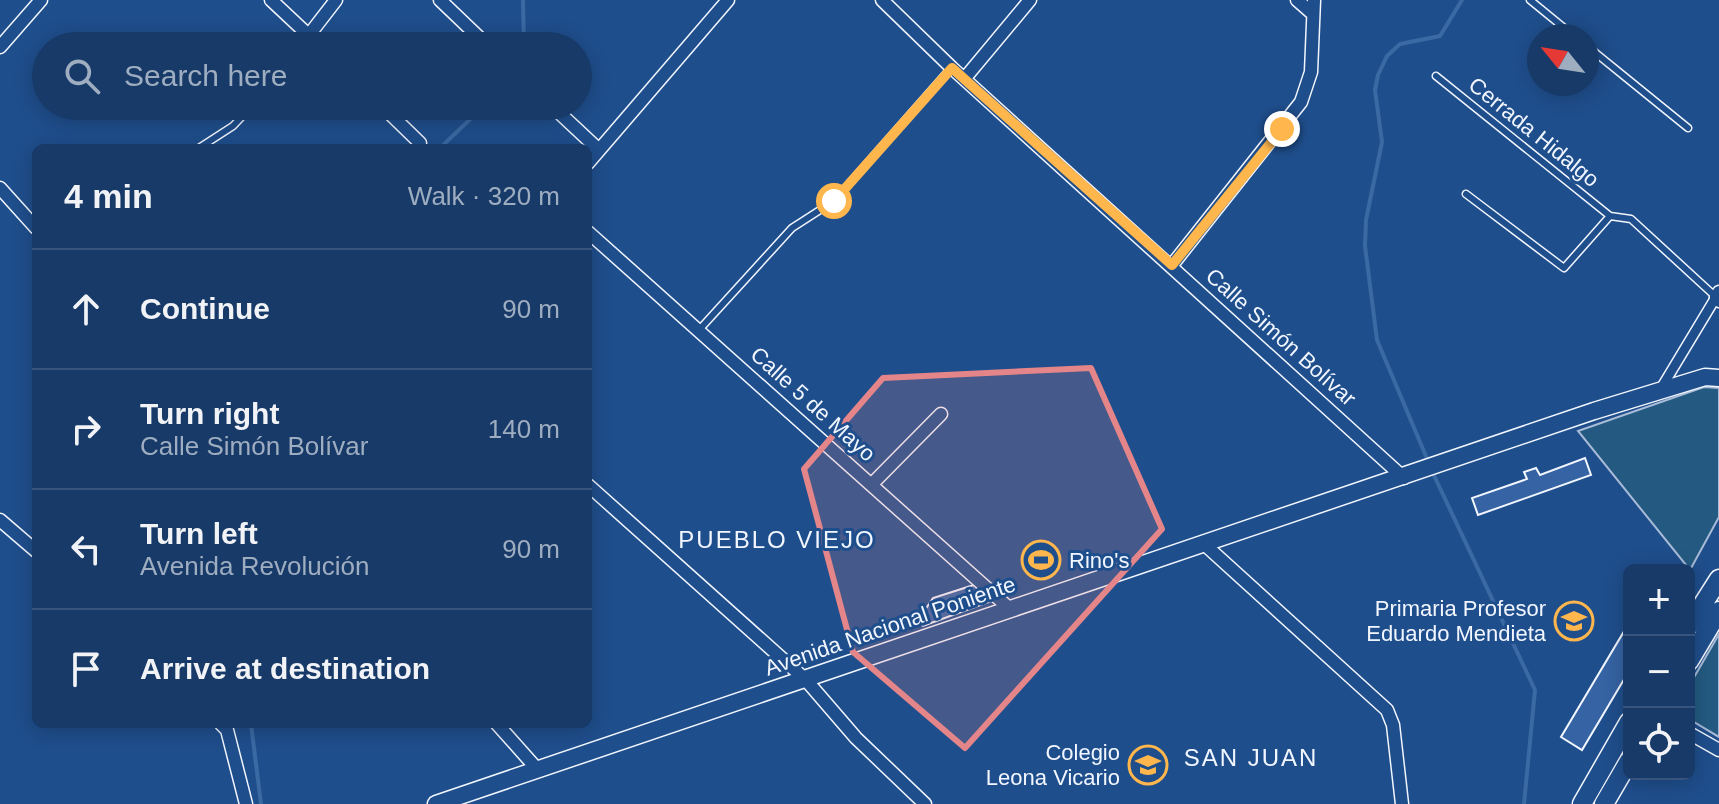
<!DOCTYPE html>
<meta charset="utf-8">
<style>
body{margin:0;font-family:Arial,sans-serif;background:#20416f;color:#f1f3f6}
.controls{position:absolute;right:24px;bottom:24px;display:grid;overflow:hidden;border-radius:12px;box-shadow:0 4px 20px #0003}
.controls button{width:72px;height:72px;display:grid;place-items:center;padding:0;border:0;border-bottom:2px solid #36547d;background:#173a69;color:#f1f3f6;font:40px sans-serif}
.compass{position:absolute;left:1527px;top:24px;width:72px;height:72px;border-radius:50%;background:#173a69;box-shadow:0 4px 20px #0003;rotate:300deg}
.stop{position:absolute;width:24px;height:24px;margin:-18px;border:6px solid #ffb74d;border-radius:50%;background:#fff}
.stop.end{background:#ffb74d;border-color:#fff;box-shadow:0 2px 8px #0008}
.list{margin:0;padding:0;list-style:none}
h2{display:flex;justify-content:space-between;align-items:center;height:104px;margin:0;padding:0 32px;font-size:34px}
h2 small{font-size:26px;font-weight:400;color:#9eadc0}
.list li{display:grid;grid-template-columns:52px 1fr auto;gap:24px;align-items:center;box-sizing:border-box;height:120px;padding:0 32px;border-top:2px solid #36547d}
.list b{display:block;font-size:30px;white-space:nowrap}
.list p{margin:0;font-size:26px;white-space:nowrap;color:#9eadc0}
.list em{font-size:26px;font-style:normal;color:#9eadc0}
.icon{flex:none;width:44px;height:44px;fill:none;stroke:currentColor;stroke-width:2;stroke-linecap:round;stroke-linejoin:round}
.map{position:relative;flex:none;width:1719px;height:804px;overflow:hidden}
.search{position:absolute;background:#173a69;box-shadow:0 4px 20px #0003;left:32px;top:32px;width:560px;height:88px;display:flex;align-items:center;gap:20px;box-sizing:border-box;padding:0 28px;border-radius:44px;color:#9eadc0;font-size:30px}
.panel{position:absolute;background:#173a69;box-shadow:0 4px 20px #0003;left:32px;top:144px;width:560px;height:584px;border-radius:12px}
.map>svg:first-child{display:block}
.green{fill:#245a82;stroke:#a8bbd7;stroke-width:2}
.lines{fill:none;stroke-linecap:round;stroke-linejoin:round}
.stream{stroke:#3b69a3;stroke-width:4}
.building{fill:#3563a3;stroke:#f2f6ff;stroke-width:2}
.service-casing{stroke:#f2f6ff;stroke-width:9}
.pedestrian-casing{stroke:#f2f6ff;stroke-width:12}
.minor-casing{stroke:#f2f6ff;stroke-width:15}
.tertiary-casing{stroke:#f2f6ff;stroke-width:19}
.secondary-casing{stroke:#f2f6ff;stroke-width:21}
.service{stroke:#1f4e8c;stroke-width:6}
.pedestrian{stroke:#1f4e8c;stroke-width:9}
.minor{stroke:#1f4e8c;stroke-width:12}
.tertiary{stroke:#1f4e8c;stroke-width:16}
.secondary{stroke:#1f4e8c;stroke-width:18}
.route{stroke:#ffb74d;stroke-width:10}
.marked{fill:#e38589;fill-opacity:0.2;stroke:#e38589;stroke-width:6;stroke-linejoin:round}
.labels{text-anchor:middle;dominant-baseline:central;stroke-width:6;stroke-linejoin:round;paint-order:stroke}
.street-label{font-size:22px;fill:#f2f6ff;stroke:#1f4e8c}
.poi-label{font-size:22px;fill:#f2f6ff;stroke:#1f4e8c;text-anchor:end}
.neighbourhood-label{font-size:24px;letter-spacing:2px;fill:#f2f6ff;stroke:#1f4e8c}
</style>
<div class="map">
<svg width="1719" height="804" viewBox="0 0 1719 804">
<rect width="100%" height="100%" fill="#1f4e8c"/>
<path class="green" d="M1704,387l15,1v129l-29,53 -112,-139z
M1719,634v103l-30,-18v-33z"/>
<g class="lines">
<path class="stream" d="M523,0l1,46
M440,148l44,-42
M1428,461l-51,-121 -12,-94 1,-26 16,-78 -7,-52 3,-15 9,-19 13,-12 40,-8 22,-36
M1431,469l104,221 -11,114
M251,724l10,80"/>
</g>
<path class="building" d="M1585,458l6,17 -113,40 -6,-17 55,-19 -3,-7 12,-4 4,7z
M1052,550l4,12 -27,9 -4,-12z
M977,584l17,16 -71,26 -6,-4 16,-24z
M1629,623v48l-47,79 -21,-13z"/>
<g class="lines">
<defs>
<path id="service" d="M1530,0l44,36
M1587,46l101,82
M1436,76l174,140 21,3 85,78
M199,148l34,-22 19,-20
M1466,194l98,74 46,-52
M699,330l93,-102 42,-27 117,-133"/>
<path id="pedestrian" d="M1660,390l56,-93"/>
<path id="minor" d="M271,0l49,46
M440,0l48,46
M882,0l70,68 452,410
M1297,0l16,14
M309,35l27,-35
M0,47l41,-47
M965,78l65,-78
M382,106l38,37
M552,106l47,44
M588,163l140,-163
M0,188l36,40
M588,232l421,376
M1172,265l129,-163 10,-30 3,-72
M1719,292l-3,5 3,4
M872,484l69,-70
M588,485l218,195 50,58 69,66
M0,520l36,31
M1203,543l184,167 6,15 9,79
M221,724l6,6 19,74
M497,724l41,46
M1689,733l30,17"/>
<path id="tertiary" d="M436,804l1158,-393 111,-34 14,1"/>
<path id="secondary" d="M1689,626l30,-47
M1689,661l30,-50
M1582,804l47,-82
M1604,804l25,-43"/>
</defs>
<use href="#service" class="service-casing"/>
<use href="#pedestrian" class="pedestrian-casing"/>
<use href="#minor" class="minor-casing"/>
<use href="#tertiary" class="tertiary-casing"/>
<use href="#secondary" class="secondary-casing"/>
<use href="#service" class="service"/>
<use href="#pedestrian" class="pedestrian"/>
<use href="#minor" class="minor"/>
<use href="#tertiary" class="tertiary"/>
<use href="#secondary" class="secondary"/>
</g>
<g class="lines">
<path class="route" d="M834,201l118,-133 220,197 110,-136"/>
</g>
<path class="marked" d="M1091,368l71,161 -197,219 -112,-96 -49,-183 79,-91z"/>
<defs>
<symbol id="stadium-ring" viewBox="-11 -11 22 22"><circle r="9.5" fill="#1f4e8c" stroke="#ffb74d" stroke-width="1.5"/><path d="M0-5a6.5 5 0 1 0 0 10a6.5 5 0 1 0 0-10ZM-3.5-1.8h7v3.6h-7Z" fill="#ffb74d"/></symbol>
<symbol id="school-ring" viewBox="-11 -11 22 22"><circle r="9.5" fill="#1f4e8c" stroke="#ffb74d" stroke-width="1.5"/><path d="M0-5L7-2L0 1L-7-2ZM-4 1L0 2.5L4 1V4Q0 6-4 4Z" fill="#ffb74d"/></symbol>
</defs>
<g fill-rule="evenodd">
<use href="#stadium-ring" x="1019" y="538" width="44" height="44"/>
<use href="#school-ring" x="1552" y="599" width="44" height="44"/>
<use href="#school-ring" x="1126" y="743" width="44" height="44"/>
</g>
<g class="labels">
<g class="street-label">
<text transform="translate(1534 132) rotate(39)">Cerrada Hidalgo</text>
<text transform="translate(1281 337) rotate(42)">Calle Simón Bolívar</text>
<text transform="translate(813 404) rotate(42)">Calle 5 de Mayo</text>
<text transform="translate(890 626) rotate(-19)">Avenida Nacional Poniente</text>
</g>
<g class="poi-label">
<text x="1069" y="560" text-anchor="start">Rino's</text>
<text x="1546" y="608">Primaria Profesor<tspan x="1546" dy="25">Eduardo Mendieta</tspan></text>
<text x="1120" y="752">Colegio<tspan x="1120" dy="25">Leona Vicario</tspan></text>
</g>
<g class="neighbourhood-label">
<text x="777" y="539">PUEBLO VIEJO</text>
<text x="1251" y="757">SAN JUAN</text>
</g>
</g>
</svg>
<div class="controls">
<button>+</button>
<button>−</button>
<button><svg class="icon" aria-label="locate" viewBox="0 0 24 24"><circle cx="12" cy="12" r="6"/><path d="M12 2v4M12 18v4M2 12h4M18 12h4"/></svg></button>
</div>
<svg class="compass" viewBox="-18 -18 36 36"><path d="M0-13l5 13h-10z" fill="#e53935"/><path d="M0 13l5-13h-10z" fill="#9eadc0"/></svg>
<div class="stop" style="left:834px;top:201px"></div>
<div class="stop end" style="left:1282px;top:129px"></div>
<div class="search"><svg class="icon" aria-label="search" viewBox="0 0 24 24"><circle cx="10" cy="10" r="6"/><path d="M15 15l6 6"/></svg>Search here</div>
<section class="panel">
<h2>4 min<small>Walk · 320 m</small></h2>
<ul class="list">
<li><svg class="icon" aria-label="ahead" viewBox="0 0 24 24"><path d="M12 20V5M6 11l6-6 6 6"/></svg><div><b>Continue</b></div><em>90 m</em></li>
<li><svg class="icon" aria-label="right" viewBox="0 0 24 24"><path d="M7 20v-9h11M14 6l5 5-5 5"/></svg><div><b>Turn right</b><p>Calle Simón Bolívar</p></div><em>140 m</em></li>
<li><svg class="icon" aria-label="left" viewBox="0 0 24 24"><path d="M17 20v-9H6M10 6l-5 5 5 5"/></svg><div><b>Turn left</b><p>Avenida Revolución</p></div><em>90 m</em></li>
<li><svg class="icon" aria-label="arrive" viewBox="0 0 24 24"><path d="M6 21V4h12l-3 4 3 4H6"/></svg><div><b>Arrive at destination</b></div></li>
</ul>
</section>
</div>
